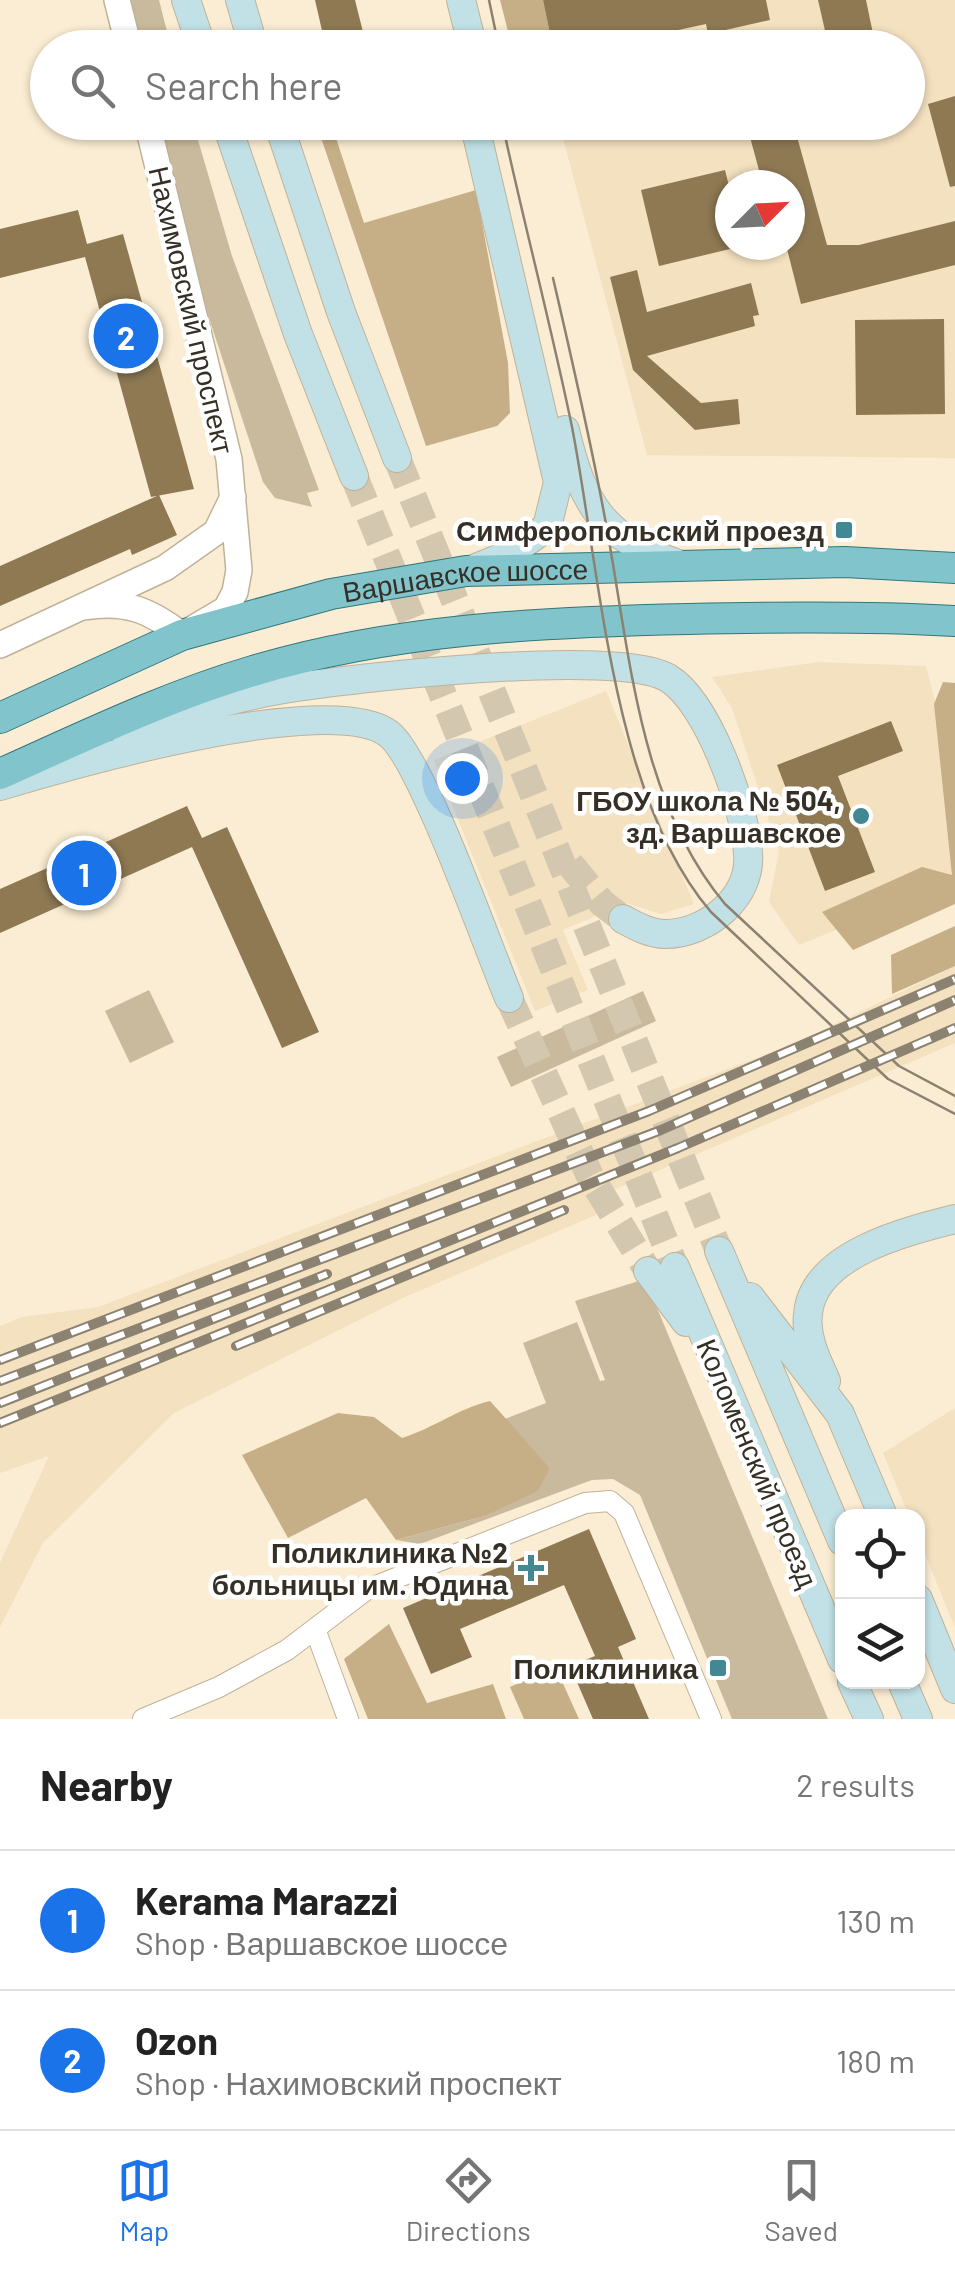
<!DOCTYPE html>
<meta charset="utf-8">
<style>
body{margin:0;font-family:Barlow,sans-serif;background:#f6f6f6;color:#222}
.controls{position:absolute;right:30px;bottom:30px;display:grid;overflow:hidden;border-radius:20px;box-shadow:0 2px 8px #0004}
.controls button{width:90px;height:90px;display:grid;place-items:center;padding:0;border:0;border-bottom:2px solid #e0e0e0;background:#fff;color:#222;font:50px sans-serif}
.compass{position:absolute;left:715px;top:170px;width:90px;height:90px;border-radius:50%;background:#fff;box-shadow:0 2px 8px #0004;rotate:66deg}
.you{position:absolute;left:462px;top:778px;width:35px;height:35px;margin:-25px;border:8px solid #fff;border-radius:50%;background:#1a73e8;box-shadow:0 0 0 15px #1a73e833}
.badge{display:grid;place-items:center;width:65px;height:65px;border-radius:50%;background:#1a73e8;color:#fff;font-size:32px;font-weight:700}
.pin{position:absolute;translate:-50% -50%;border:5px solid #fff;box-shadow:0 2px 10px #0006}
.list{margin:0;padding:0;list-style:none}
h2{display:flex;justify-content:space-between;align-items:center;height:130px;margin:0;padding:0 40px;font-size:42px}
h2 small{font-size:32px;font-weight:400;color:#767676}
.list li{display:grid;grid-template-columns:65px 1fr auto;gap:30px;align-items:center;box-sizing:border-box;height:140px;padding:0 40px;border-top:2px solid #e0e0e0}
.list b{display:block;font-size:38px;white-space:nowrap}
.list p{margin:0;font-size:32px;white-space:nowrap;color:#767676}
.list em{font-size:32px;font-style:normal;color:#767676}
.icon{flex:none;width:55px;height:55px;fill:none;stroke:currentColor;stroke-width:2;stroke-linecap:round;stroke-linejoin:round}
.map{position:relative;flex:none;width:955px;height:1719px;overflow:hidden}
.search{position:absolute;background:#fff;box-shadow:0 2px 8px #0004;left:30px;right:30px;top:30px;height:110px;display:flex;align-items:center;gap:25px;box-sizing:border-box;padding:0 35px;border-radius:55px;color:#767676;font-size:38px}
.sheet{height:410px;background:#fff}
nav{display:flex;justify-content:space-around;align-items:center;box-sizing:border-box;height:140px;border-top:2px solid #e0e0e0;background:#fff;font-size:28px;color:#767676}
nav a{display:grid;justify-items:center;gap:5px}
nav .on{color:#1a73e8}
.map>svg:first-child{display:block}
.built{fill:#f3e1c0;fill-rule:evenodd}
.green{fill:#caba9d}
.forest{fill:#c6af87}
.building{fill:#8e7953}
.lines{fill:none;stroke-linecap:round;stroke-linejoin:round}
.secondary-tunnel{stroke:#d3c7b0;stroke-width:28;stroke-dasharray:28 14;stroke-linecap:butt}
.minor-casing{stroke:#c0b299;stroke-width:22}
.tertiary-casing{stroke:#c0b299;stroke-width:28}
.secondary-casing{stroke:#c0b299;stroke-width:30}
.primary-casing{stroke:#31767b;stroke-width:32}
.minor{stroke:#fff;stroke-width:20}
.tertiary{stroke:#fff;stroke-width:25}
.secondary{stroke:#c1e1e6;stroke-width:28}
.primary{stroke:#82c4cc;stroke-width:30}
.tram{stroke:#8c8271;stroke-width:2.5}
.rail-casing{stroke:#8c8271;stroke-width:10}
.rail{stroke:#fff;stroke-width:6;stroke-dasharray:19;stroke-linecap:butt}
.poi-dot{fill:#418892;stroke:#fff;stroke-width:4}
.labels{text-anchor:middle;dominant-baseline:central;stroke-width:9;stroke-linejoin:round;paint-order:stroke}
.street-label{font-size:28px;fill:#352f25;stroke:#fff}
.poi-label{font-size:28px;font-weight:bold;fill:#352f25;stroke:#fff;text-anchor:end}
</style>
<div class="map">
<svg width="955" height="1719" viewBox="0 0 955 1719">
<rect width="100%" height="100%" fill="#fbedd3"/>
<path class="built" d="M526,0h429v458l-308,-3 -88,-332 349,-1v-74l-369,-1zM730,185h60v60h-60z
M819,662l107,4 29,115v100l-156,64 -30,-43 10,-50 -47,-144 -20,-31z
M606,691l88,213 -33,10 -35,-11 -63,27 25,60 -53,21 -101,-251z
M955,966v77l-358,154 8,14 -200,86 -231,116 -131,130 -43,84v-64l49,-107 -49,17v-147l22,-9 76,-10 693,-262z
M955,1408v220l-37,-91v-21h-9l-26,-63z"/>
<path class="green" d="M129,0h30l12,47h-31z
M159,123h34l39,133 87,234 -12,3 5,14 -37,-9 -12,-16 -59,-179z
M149,990l25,52 -44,21 -25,-52z
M643,991l13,30 -145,66 -14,-30z
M645,1279l183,440h-96l-92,-224 -27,-16 -21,1 -172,64 -24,-4 89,-24 65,-48 -45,-49 41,-16 -23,-60 54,-21 23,59 5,-1 -30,-79z"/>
<path class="forest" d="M500,0h43l10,47h-41z
M316,123h15l33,100 112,-33 32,173 2,50 -13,13 -71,20z
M943,682l12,1v221l-102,46 -31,-38 100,-45 30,8 -18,-171z
M955,926v40l-63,28 -1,-39z
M490,1401l60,67 -12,23 -53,25 -89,24 -30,-42 -78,40 -46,-83 96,-42 36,4 28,21c32,-10 55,-29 88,-37z
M389,1624l38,79 66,-19 13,35h-138l-24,-60z
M555,1666l24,53h-55l-14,-32z"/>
<path class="building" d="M315,0h40l12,48h-41z
M543,0h223l4,20 -62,14 -2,-10 -111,24h-42z
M818,0h48l10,48h-47z
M955,96v90l-5,1 -22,-83z
M760,122h33l34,123h32l96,-24v44l-154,39 -15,-59h4v-60h-27l-16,-59z
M725,170l5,20v59l-71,17 -18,-76z
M78,210l9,34 36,-10 71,255 -43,8 -66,-240 -85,21v-49z
M637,270l10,42 104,-29 8,32 -6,1 2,10 -108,30 54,47 37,-4 2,25 -45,6 -62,-60 -23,-93z
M944,319l1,95 -89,1 -1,-95z
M159,495l18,40 -45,20 -2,-6 -130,57v-40z
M891,721l12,30 -65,25 37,96 -50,19 -48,-126z
M187,806l15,32 25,-11 92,205 -37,16 -90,-201 -192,86v-44z
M589,1529l47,110 -18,8 31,72h-56l-23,-53 25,-10 -31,-71 -104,44 12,28 -41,17 -28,-66z"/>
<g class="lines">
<path class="secondary-tunnel" d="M397,458l322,793
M354,476l321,791
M570,864l32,39 21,16
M509,998l81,178 58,95"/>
<defs>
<path id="minor" d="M315,1629l33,90
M143,1719l76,-32 68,-37 79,-60 219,-87 25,-2 14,12 87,206"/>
<path id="tertiary" d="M117,0l12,48
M84,607c42,-7 65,3 98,28l44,-26 9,-17 4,-22 -10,-111 -82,-337
M0,645l165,-77 51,-36 17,-35"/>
<path id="secondary" d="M186,0l16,48
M240,0l14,48
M461,0l12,48
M226,122l72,212 56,142
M278,122l63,190 56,146
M474,122l84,360 -11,45 -39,28 -32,13
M565,430c18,76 38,107 113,134
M123,730c53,-14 107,-32 161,-41 68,-11 333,-41 384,-11 40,24 77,129 80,175 4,44 -41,81 -83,81 -15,0 -29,-8 -42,-15
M0,786c70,-21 332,-97 389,-52 33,26 99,214 120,264
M719,1251l123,290
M675,1267l167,392
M648,1271l38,51
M750,1297l90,117 43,102
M826,1381c-9,-21 -21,-43 -18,-67 5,-60 99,-83 147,-95
M918,1599l37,90
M852,1682l17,37
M902,1682l16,37"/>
<g id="primary">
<path id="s1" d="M0,718l182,-83 149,-41 135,-23 379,-9 110,6"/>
<path d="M0,774c83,-37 165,-77 253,-103 140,-42 291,-49 436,-52 89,-2 177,-3 266,2"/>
</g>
</defs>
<use href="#minor" class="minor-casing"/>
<use href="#tertiary" class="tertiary-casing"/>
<use href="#secondary" class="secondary-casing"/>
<use href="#primary" class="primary-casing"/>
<use href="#minor" class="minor"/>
<use href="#tertiary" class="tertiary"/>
<use href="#secondary" class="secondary"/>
<use href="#primary" class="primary"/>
<path class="tram" d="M489,0l10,48
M502,122c22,102 49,203 70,305 29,149 40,370 139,485l177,167 67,35
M553,278c19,82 38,163 53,246 24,128 32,276 119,380l174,162 56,30"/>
<defs>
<path id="rail" d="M236,1346l328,-136
M0,1360l649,-249 306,-132
M0,1381l661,-251 294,-130
M0,1403l327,-129
M0,1423l678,-275 277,-120"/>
</defs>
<use href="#rail" class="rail-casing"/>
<use href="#rail" class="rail"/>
</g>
<g class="poi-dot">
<rect x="834" y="520" width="20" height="20" rx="5"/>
<circle cx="861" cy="816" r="10"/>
<path d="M526 1553h10v10h10v10h-10v10h-10v-10h-10v-10h10z"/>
<rect x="708" y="1658" width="20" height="20" rx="5"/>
</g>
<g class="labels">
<g class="street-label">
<text transform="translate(192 310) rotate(77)">Нахимовский проспект</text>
<text stroke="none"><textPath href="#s1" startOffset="490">Варшавское шоссе</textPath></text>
<text transform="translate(758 1463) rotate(67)">Коломенский проезд</text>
</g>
<g class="poi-label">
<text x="824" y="530">Симферопольский проезд</text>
<text x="841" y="800">ГБОУ школа № 504,<tspan x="841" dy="32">зд. Варшавское</tspan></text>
<text x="508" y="1552">Поликлиника №2<tspan x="508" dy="32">больницы им. Юдина</tspan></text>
<text x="698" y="1668">Поликлиника</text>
</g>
</g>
</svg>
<div class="controls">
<button><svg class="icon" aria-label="locate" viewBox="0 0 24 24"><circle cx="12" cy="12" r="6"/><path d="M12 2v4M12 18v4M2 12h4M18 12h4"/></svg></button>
<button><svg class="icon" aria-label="layers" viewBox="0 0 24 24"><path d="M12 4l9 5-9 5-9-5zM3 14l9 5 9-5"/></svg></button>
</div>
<svg class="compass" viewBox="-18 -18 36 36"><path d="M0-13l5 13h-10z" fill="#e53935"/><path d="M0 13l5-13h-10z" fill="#767676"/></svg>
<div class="you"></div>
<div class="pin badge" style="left:84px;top:873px">1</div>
<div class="pin badge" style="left:126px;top:336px">2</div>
<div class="search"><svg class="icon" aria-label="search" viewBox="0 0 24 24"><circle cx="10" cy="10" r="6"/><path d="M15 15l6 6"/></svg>Search here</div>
</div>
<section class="sheet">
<h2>Nearby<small>2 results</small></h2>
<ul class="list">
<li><span class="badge">1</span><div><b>Kerama Marazzi</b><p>Shop · Варшавское шоссе</p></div><em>130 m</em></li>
<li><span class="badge">2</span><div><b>Ozon</b><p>Shop · Нахимовский проспект</p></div><em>180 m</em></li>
</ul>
</section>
<nav>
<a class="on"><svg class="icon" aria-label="map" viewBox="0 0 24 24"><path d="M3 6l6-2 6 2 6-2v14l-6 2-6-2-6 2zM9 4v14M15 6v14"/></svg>Map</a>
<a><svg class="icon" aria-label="directions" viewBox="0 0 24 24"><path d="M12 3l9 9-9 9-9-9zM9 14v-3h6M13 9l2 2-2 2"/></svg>Directions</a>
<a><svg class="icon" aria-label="saved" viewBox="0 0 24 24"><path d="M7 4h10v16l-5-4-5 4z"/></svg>Saved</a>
</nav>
